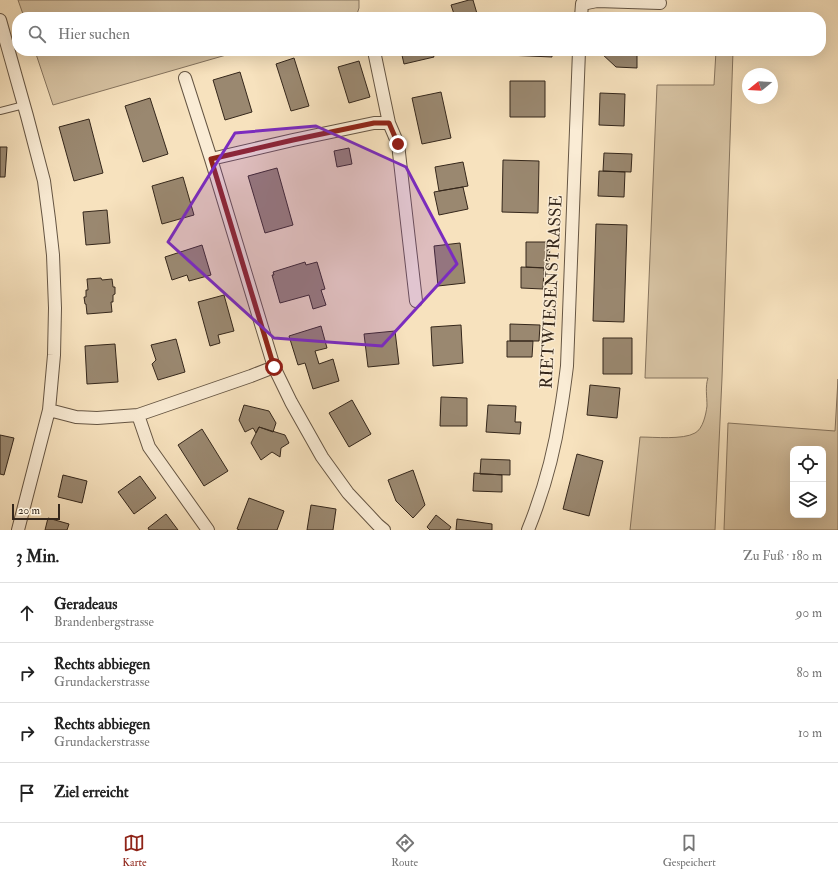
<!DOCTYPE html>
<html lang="de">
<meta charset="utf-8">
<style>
body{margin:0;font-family:"IM FELL Double Pica",serif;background:#f2f2f2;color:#222}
.controls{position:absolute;right:12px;bottom:12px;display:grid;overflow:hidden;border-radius:8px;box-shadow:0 4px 16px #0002}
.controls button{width:36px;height:36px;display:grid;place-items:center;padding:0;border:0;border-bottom:1px solid #e0e0e0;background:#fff;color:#222;font:20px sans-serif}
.compass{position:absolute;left:742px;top:68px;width:36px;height:36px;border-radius:50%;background:#fff;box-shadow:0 4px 16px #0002;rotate:252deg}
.scale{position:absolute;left:12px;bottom:10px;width:48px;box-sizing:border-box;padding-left:4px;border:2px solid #35271b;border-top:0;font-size:11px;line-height:14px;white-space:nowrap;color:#35271b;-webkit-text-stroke:3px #faecd5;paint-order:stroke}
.stop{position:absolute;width:12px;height:12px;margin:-9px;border:3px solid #8f2418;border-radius:50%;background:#fff}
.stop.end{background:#8f2418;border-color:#fff;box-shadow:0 1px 4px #0008}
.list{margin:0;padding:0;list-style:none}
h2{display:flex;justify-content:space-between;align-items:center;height:52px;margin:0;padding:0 16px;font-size:17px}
h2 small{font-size:13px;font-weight:400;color:#767676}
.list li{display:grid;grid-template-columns:26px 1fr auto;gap:12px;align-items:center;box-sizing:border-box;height:60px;padding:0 16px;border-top:1px solid #e0e0e0}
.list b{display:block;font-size:15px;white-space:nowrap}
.list p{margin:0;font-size:13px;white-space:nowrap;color:#767676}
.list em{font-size:13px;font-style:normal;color:#767676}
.icon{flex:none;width:22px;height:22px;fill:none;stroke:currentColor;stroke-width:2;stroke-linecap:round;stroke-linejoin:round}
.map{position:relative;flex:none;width:838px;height:530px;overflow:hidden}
.search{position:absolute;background:#fff;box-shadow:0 4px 16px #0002;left:12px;right:12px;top:12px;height:44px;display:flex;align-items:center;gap:10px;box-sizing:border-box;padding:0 14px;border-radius:16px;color:#767676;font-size:15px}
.sheet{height:292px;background:#fff}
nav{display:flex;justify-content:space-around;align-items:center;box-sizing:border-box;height:56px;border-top:1px solid #e0e0e0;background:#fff;font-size:11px;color:#767676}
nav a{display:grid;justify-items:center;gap:2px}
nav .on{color:#8f2418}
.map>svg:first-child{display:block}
.green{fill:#d6c2a2;stroke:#86745e;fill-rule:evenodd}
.building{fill:#9a8870;stroke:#35271b}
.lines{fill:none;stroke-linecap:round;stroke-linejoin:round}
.service-casing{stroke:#665644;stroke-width:8}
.minor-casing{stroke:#665644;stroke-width:14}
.service{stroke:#faecd5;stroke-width:6}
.minor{stroke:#faecd5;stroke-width:12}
.route{stroke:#8f2418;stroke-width:5}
.marked{fill:#7b2cbf;fill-opacity:0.2;stroke:#7b2cbf;stroke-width:3;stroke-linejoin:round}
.labels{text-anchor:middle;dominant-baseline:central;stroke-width:3;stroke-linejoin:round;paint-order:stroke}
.street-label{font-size:17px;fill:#35271b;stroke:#faecd5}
</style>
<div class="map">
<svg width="838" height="530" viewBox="0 0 838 530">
<rect width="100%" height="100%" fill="#f7e2be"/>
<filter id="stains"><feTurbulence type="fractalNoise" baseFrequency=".005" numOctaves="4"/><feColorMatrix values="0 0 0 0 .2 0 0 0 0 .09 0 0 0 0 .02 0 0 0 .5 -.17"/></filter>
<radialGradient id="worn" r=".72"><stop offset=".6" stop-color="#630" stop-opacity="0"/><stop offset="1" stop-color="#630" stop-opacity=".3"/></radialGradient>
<path class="green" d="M18,0h341v8l-3,9h-332z
M35,51h205l-187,54z
M716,51h17l-11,327 -7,152h-85l10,-93c14,0 43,3 55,-4 8,-4 11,-19 12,-27 0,-10 -2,-19 1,-28h-63l12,-293h57z
M838,379v151h-114l4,-107 107,8zM793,449h30v66h-30z"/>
<path class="building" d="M469,0h4l5,17h-23l-4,-12z
M401,51h31l2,6 -30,7z
M507,51h45v6l-45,-2z
M602,51h35v17l-21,-1 -15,-14z
M294,58l15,48 -18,5 -15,-47z
M359,61l11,36 -21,6 -11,-36z
M240,72l12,40 -27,8 -12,-40z
M510,81h35v36h-35z
M441,92l10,46 -29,6 -10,-46z
M600,93l25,1 -1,32 -25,-1z
M150,98l18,56 -25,8 -18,-56z
M89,119l14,54 -29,8 -15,-54z
M0,147h7l-2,30h-5z
M349,148l3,16 -15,3 -3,-16z
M604,153l28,1 -1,18 -28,-1z
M503,160l36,1 -1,52 -36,-1z
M463,162l5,24 -29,5 -4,-24z
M277,168l16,57 -28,8 -17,-57z
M599,171l26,1 -1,25 -26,-1z
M183,177l11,38 -32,9 -10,-38z
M463,187l5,22 -29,6 -5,-23z
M107,210l3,33 -24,2 -3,-33z
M596,224l31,1 -3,97 -31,-1z
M526,242h24l-1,26 -23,-1z
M460,243l5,40 -27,3 -4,-40z
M202,245l9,30 -22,6 -2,-6 -15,5 -7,-23z
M305,262l1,3 11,-3 8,27 -4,1 5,15 -13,4 -4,-14 -29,8 -8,-28h2l-1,-3z
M521,267l23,1 -1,21 -22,-1z
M101,278l1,2 10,-1 1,8h2v7l-2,1v7h-2l1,10 -25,2 -1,-10h-1l-1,-7h2v-7h2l-1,-11z
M224,295l10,36 -16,4 2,8 -10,3 -12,-44z
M510,324l30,1 -1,16h-29z
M461,325l2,38 -30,3 -2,-39z
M321,326l6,22 -12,3 4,13 14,-5 6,22 -26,8 -8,-26 -7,2 -9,-29z
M395,331l4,33 -31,3 -4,-33z
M603,338h29v36h-29z
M176,339l9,33 -27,8 -6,-16 4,-4 -5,-15z
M507,341h26l-1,16h-25z
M115,344l3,38 -31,2 -2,-38z
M590,385l30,3 -3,30 -30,-3z
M441,397l26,1v28h-27z
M352,400l19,34 -22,13 -20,-34z
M244,405l25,6 7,12 -3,9 -14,-5 -3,6 -3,-5 -8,4 -6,-12z
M488,405l28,1 -1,16h6l-1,12 -34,-2z
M259,427l26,8 4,8 -8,5 -1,9 -8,-5 -11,8 -10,-17z
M202,429l26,42 -24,15 -26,-41z
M0,435l14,3 -10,37 -4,-1z
M577,454l26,7 -14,55 -26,-7z
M481,459l29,1v15l-30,-1z
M413,470l12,35 -12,13 -17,-17 -8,-21z
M474,473l28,2v17l-29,-1z
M63,475l24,6 -5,22 -24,-6z
M140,476l16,22 -22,16 -16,-22z
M249,498l35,13 -7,19h-37l-3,-1z
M311,505l25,4 -3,21h-26z
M166,514l12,16h-29l-1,-2z
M436,515l15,12 -2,3h-19l-3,-3z
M48,518l21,6 -2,6h-22z
M457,519l35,5v6h-36z"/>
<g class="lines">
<defs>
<path id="service" d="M0,111l24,-6"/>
<path id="minor" d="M581,17l1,-13 15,-3 63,2
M0,20l27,96 17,65 5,38 4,36 2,53 -1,47 -5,55 -31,120
M374,51l15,72
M185,78l26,81 63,208 17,35 31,55 26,36 30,32 6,5
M211,159l82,-19 81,-17h15l9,21 18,157
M49,410l27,7 21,1 41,-3 113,-39 23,-9
M138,415l11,32 59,83
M528,530c15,-37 26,-76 32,-116 3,-16 5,-32 7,-48l12,-315"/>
</defs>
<use href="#service" class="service-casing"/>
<use href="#minor" class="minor-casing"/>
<use href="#service" class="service"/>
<use href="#minor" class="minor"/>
</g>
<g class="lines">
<path class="route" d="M274,367l-63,-208 82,-19 81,-17h15l9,21"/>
</g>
<path class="marked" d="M316,126l90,41 51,97 -75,82 -108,-8 -106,-96 67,-109z"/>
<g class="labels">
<g class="street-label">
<text transform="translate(551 292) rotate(-87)">RIETWIESENSTRASSE</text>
</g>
</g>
<rect width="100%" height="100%" filter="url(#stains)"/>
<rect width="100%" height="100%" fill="url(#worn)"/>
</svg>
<div class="controls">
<button><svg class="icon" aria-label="locate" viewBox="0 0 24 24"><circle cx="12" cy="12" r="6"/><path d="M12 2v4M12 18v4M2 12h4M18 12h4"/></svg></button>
<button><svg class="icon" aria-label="layers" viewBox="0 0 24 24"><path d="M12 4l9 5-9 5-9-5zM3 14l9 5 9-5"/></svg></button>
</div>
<svg class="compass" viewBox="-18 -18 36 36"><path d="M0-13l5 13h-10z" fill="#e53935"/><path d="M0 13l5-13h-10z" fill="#767676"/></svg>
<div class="scale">20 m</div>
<div class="stop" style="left:274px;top:367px"></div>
<div class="stop end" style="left:398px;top:144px"></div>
<div class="search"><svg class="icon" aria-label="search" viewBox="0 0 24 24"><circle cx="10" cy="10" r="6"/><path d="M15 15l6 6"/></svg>Hier suchen</div>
</div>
<section class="sheet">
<h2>3 Min.<small>Zu Fuß · 180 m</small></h2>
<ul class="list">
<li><svg class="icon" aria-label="ahead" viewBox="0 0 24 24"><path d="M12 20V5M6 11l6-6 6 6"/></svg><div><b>Geradeaus</b><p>Brandenbergstrasse</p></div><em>90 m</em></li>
<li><svg class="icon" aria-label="right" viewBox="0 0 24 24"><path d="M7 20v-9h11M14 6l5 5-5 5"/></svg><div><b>Rechts abbiegen</b><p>Grundackerstrasse</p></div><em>80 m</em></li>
<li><svg class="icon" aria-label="right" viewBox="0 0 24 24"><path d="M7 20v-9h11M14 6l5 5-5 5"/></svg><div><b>Rechts abbiegen</b><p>Grundackerstrasse</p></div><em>10 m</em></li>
<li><svg class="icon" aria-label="arrive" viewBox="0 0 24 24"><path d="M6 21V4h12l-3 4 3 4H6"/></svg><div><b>Ziel erreicht</b></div></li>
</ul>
</section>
<nav>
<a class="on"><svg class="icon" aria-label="map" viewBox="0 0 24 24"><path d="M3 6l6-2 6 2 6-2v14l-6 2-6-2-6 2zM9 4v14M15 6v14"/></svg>Karte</a>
<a><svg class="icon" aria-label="directions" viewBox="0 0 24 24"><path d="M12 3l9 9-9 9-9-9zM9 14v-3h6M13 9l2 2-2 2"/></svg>Route</a>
<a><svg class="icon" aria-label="saved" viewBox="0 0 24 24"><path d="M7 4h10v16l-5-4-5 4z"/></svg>Gespeichert</a>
</nav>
